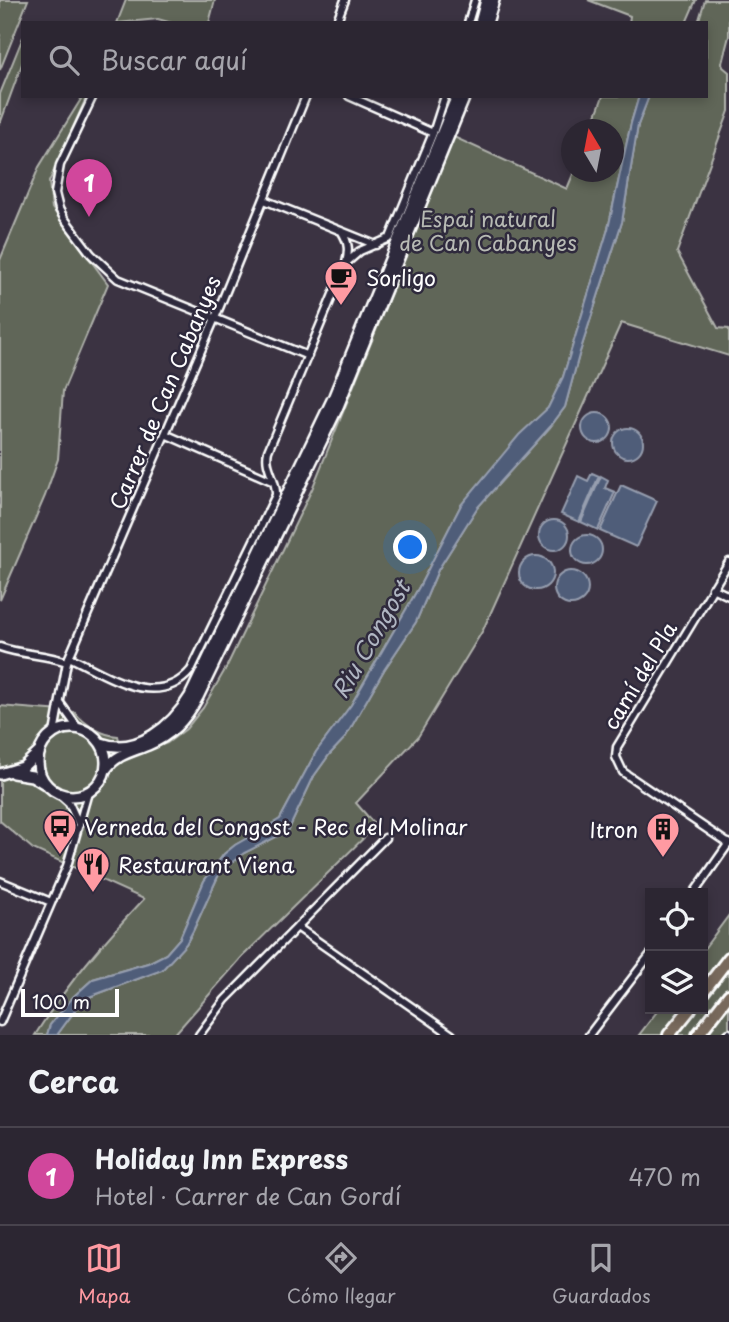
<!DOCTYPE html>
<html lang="es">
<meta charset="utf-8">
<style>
body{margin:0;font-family:"Playpen Sans",sans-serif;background:#38323e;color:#f1f3f6}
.controls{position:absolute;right:21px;bottom:21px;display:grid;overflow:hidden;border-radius:0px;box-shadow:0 4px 10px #0003}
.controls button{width:63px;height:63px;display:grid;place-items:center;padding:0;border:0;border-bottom:2px solid #48434d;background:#2c2632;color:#f1f3f6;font:35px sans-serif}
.compass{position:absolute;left:561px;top:119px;width:63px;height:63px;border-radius:50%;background:#2c2632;box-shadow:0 4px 10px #0003;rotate:350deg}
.scale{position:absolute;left:21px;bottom:18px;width:98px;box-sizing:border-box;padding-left:7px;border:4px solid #fff;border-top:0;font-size:19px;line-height:24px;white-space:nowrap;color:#fff;-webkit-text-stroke:5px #2f2a3d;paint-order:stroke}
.you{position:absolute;left:411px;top:548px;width:24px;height:24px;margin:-18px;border:5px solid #fff;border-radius:50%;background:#1a73e8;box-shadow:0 0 0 10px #1a73e833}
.badge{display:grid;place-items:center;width:46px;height:46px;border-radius:50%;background:#ff9aa2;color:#fff;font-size:23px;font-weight:700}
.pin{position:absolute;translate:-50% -58px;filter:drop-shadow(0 2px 4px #0008)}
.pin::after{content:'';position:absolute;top:37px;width:24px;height:21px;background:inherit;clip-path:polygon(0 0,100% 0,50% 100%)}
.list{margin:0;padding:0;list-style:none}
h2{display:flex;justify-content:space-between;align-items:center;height:91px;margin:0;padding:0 28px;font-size:30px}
h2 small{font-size:23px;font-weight:400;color:#a6a5ac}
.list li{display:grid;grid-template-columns:46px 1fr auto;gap:21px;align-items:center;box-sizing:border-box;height:98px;padding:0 28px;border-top:2px solid #48434d}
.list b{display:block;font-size:26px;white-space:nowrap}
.list p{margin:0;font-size:23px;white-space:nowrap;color:#a6a5ac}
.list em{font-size:23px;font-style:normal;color:#a6a5ac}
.icon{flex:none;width:38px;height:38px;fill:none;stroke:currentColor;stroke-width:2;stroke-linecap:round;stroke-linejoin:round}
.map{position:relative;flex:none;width:729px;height:1035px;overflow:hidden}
.search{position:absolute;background:#2c2632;box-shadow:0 4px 10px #0003;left:21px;right:21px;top:21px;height:77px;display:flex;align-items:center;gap:18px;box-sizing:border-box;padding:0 24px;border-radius:0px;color:#a6a5ac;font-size:26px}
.sheet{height:189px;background:#2c2632}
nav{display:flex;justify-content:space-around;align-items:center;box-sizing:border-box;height:98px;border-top:2px solid #48434d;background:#2c2632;font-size:19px;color:#a6a5ac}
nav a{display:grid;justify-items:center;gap:4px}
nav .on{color:#ff9aa2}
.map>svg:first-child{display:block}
.green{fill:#606659;stroke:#b0b2ac;stroke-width:2}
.water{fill:#505d79;stroke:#969eaf;stroke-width:2}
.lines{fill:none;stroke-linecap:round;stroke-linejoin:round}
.street-casing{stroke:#fff;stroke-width:11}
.secondary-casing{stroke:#fff;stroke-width:14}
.highway-casing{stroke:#fff;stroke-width:16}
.street{stroke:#2f2a3d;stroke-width:6}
.secondary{stroke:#2f2a3d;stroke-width:9}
.highway{stroke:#78695c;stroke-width:10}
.labels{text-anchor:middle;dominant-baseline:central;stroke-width:5;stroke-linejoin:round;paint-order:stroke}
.park-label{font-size:21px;fill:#b7bab4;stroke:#2f2a3d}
.poi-label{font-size:21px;fill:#fff;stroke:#2f2a3d;text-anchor:start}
.street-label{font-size:21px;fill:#fff;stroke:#2f2a3d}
.water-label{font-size:23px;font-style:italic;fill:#b0b6c3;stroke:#2f2a3d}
</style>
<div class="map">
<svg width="729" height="1035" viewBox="0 0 729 1035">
<rect width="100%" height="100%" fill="#3b3342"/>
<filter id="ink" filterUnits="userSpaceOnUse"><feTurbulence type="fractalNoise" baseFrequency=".0143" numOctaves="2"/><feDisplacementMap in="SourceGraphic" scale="14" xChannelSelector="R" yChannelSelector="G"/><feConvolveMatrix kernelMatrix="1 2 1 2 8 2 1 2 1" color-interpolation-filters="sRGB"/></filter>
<g filter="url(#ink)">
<path class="green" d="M0,0h28l-28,70z
M126,0h89l-6,23h-37l-14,-4 -41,4z
M588,0h108l-10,23h-57l1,-7z
M705,0h24v36l-7,27 1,4 6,5v39l-52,141 41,76 11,1v27l-108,-33 -138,307 -65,107 -62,66 20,23 -134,131 -68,78h-117l22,-30 10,-8 73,-27 24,-26 7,-13 27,-59 24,-19 44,-22 26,-55 15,-21 16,-17 39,-68 32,-48 22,-52 39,-62 73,-81 15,-20 14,-52 43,-133 16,-97 11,-29h57v-73h-8z
M23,37v24l-23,63v-30z
M83,96h4l-38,86 3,26 56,76 -45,107 -5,68 -13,37 -45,104v-340l39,-93z
M603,96h36l-8,27 -23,106 -45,148 -15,31 -24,23 -63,74 -42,82 -68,118 -35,47 -36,67 -10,8 -35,18 -11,9 -20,27 -24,57 -14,16 -18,9 -55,16 -20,18 -23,28 -3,10h-12c33,-52 67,-92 109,-136l-111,-50 -33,-28v-115l74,6c12,13 27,23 44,24l6,23 43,-16 19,-14 17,-21 23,-40 86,-179 142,-352 113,52 7,-17h40v-42l-23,-1z
M729,915v120h-90l20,-26h44v-59z"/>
<path class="water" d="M639,96h10l-11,29 -16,97 -43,133 -14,52 -15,20 -73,81 -39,62 -22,52 -32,48 -39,68 -16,17 -15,21 -26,55 -44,22 -24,19 -27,59 -7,13 -24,26 -73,27 -10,8 -22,30h-10l3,-10 23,-28 20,-18 55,-16 18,-9 14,-16 24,-57 20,-27 11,-9 45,-26 36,-67 35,-47 68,-118 42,-82 58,-70 29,-27 15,-31 45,-148 23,-106z
M582 428a15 15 0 1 1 30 0a15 15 0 1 1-30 0Z
M613 443a15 15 0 1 1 30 0a15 15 0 1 1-30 0Z
M592,473l7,3 -20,46 -18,-8 17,-38 10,5z
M601,476l7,4 -3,8 10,4 -17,38 -17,-8z
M621,485l36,16 -21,46 -36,-16z
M539 535a15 15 0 1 1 30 0a15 15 0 1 1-30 0Z
M572 550a15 15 0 1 1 30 0a15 15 0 1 1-30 0Z
M519 573a17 17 0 1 1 34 0a17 17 0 1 1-34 0Z
M554 588a17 17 0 1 1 34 0a17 17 0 1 1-34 0Z"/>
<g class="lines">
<defs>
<path id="street" d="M336,23l9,-23
M468,23l7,-23
M93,96l-33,69 -5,28 4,16 5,9 27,36 27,25 190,77
M349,96l84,37
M264,200l112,45
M342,232c7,11 7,19 4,31
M165,434l107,47
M712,588l17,8
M0,647c22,8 45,7 67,15
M69,657c37,17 88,54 122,13l85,-175c1,-16 -12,-28 -8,-44l78,-188 14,-12 30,-13 43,-105 12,-37
M60,703l18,25
M54,733l13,-71 148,-344 91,-222
M60,795l9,8 10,22
M729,844l-106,-72 -7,-15 1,-10 112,-185
M0,881l51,21
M694,893l35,-50
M297,927l155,108
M0,1022l67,-156 20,-70 8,-8
M199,1035l26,-35 160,-162
M589,1035l61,-80
M727,1035l2,-2"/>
<path id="secondary" d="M480,23l6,-23
M487,23l7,-23
M38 762a34 34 0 1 1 68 0a34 34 0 1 1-68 0Z
M101,743c36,13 72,-18 89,-47l144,-300 123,-300
M106,769c11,-15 25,-17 42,-24 23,-9 39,-27 50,-48l139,-288 128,-313
M13,773l19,3 13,8
M0,774l23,-7 16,-15"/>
<path id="highway" d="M703,992l26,-34
M669,1035l21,-26
M698,1035l31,-40"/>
</defs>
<use href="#street" class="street-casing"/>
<use href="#secondary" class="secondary-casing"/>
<use href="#highway" class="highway-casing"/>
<use href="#street" class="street"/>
<use href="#secondary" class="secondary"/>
<use href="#highway" class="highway"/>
</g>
</g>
<defs>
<symbol id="cafe-pin" viewBox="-11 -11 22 30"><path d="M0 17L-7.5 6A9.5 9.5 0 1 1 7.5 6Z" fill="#ff9aa2" stroke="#2f2a3d"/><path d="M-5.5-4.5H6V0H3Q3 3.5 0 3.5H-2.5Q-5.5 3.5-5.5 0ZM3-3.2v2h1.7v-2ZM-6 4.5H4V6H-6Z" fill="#111"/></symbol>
<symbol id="bus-pin" viewBox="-11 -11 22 30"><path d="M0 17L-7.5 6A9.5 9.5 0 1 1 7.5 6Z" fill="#ff9aa2" stroke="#2f2a3d"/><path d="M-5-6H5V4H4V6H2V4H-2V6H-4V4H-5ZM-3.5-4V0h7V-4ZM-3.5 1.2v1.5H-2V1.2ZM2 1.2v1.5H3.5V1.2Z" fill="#111"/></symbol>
<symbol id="building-pin" viewBox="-11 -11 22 30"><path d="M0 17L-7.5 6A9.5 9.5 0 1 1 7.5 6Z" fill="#ff9aa2" stroke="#2f2a3d"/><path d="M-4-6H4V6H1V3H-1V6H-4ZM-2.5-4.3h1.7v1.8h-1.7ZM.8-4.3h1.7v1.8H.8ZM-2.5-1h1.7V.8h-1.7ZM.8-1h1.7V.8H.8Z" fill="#111"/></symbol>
<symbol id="restaurant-pin" viewBox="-11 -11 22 30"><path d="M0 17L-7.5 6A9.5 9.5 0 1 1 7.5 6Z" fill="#ff9aa2" stroke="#2f2a3d"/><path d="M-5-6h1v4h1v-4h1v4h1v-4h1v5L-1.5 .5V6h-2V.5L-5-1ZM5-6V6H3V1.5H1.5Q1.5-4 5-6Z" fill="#111"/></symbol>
</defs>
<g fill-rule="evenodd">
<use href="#cafe-pin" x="322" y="258" width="38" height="52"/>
<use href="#bus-pin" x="41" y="807" width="38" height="52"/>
<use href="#building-pin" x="644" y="810" width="38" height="52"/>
<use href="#restaurant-pin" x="74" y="845" width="38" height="52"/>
</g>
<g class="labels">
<g class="park-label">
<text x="488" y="218">Espai natural<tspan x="488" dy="24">de Can Cabanyes</tspan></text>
</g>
<g class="poi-label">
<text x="366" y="277">Sorligo</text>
<text x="84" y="826">Verneda del Congost - Rec del Molinar</text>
<text x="638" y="829" text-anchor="end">Itron</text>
<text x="118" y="864">Restaurant Viena</text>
</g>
<g class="street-label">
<text transform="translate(164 392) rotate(-67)">Carrer de Can Cabanyes</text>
<text transform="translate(639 675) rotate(-59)">camí del Pla</text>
</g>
<g class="water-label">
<text transform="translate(370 639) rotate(-60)">Riu Congost</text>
</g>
</g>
</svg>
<div class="controls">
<button><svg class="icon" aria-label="locate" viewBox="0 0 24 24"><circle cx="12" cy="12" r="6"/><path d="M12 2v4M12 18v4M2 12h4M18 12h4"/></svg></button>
<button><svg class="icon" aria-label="layers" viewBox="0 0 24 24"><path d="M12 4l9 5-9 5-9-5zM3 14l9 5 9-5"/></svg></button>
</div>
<svg class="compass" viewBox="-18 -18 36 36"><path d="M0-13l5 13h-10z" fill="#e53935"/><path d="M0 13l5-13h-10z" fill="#a6a5ac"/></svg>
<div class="scale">100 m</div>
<div class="you"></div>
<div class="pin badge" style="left:89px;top:217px;background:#d1479c">1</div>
<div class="search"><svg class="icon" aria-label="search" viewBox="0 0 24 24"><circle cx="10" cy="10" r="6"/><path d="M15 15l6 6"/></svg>Buscar aquí</div>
</div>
<section class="sheet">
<h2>Cerca<small></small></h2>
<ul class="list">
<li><span class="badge" style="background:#d1479c">1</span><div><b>Holiday Inn Express</b><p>Hotel · Carrer de Can Gordí</p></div><em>470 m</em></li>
</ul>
</section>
<nav>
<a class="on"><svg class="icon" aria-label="map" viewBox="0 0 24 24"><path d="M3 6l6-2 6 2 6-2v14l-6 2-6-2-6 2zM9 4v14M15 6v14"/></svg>Mapa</a>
<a><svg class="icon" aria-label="directions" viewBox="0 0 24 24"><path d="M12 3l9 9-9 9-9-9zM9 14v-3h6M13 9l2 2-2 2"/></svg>Cómo llegar</a>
<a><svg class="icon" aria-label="saved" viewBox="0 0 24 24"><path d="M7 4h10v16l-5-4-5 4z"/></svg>Guardados</a>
</nav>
